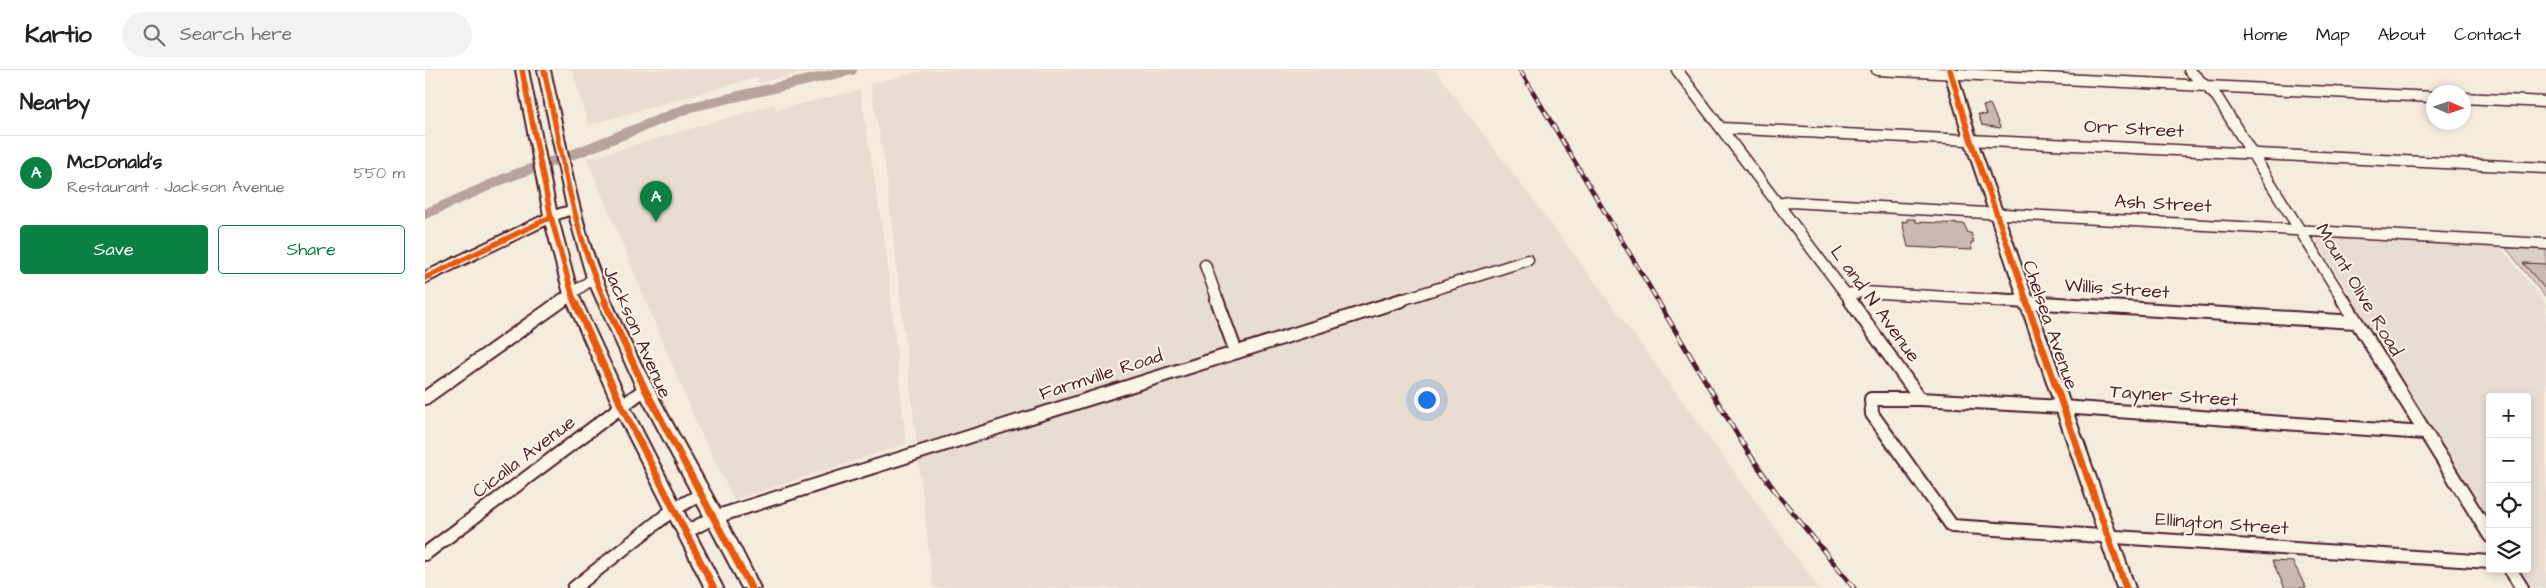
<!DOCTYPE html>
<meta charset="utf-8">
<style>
body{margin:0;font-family:"Architects Daughter",sans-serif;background:#f2f2f2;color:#202124}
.controls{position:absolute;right:15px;bottom:15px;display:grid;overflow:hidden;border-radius:5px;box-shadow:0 2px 8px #0003}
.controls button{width:45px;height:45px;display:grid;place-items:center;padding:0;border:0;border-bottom:1px solid #e0e0e0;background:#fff;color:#202124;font:25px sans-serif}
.compass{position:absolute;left:2001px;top:15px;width:45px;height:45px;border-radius:50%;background:#fff;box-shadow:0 2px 8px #0003;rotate:93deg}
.you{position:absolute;left:1001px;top:329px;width:18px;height:18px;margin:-12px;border:4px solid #fff;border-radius:50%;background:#1a73e8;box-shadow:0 0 0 8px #1a73e833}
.badge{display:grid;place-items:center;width:32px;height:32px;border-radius:50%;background:#0b8043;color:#fff;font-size:16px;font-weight:700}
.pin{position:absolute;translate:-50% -41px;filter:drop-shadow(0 1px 2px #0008)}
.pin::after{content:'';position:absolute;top:26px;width:18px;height:15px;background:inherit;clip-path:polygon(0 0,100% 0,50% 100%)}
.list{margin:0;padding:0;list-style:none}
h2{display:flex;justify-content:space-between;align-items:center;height:65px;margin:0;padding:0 20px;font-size:21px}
h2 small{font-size:16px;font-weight:400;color:#757577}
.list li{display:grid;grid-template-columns:32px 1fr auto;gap:15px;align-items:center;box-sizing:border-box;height:75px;padding:0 20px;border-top:1px solid #e0e0e0}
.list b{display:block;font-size:19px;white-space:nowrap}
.list p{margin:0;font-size:16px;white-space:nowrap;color:#757577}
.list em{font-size:16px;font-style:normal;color:#757577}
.actions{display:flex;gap:10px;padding:15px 20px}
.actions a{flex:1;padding:11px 0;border:1px solid #0b8043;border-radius:5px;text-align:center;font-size:18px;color:#0b8043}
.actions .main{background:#0b8043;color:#fff}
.icon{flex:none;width:28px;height:28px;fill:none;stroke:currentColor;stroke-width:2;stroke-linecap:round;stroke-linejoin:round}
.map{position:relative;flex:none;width:2121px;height:518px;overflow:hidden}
header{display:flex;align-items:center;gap:30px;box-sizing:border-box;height:70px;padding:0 25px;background:#fff;border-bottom:1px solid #e0e0e0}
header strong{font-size:24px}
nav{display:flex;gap:28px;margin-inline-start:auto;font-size:18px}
.search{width:350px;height:45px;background:#f2f2f2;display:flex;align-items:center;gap:12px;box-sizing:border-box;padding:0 18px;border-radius:28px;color:#757577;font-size:19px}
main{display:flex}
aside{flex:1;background:#fff}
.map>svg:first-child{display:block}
.built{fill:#e8ddd0}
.green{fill:#dbcec4;stroke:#927678}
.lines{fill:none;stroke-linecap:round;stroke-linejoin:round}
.canal{stroke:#b8a39e;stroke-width:10}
.building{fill:#cab9b1;stroke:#4a1f2b}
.minor-far1-casing{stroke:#4a1f2b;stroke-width:13}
.minor-casing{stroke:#4a1f2b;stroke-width:16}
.major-casing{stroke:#4a1f2b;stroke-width:4}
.minor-far1{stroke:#fcf5e5;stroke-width:10}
.minor{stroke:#fcf5e5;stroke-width:12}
.major{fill:#fcf5e5;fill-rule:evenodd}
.rail-far1-casing{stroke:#4a1f2b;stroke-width:4.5}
.rail-casing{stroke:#4a1f2b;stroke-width:5}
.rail-far1{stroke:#fcf5e5;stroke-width:2.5;stroke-dasharray:8;stroke-linecap:butt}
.rail{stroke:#fcf5e5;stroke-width:3;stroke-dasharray:10;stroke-linecap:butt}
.cycleway-far1-casing{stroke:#fcf5e5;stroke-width:8}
.cycleway-casing{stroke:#fcf5e5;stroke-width:10}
.cycleway-far1{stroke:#e8590c;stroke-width:5.5}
.cycleway{stroke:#e8590c;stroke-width:7}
.labels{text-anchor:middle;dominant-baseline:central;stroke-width:4;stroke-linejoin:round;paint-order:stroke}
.street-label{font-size:19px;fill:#4a1f2b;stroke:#fcf5e5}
</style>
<header>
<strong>Kartio</strong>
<div class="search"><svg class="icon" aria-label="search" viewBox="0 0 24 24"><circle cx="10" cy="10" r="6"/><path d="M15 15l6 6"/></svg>Search here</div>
<nav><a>Home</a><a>Map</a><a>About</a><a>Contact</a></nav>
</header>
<main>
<aside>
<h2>Nearby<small></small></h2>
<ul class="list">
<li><span class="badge">A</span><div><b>McDonald's</b><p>Restaurant · Jackson Avenue</p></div><em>550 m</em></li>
</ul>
<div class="actions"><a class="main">Save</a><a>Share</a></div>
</aside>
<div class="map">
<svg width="2121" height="518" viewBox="0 0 2121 518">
<rect width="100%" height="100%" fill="#f5ecde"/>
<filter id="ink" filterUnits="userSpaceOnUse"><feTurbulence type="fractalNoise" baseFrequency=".02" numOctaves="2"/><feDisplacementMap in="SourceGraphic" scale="10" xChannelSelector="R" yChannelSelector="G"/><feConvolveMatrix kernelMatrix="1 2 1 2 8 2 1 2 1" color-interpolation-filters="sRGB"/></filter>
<g filter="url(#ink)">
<path class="built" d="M147,0h243l-57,13v-6l-170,48z
M501,0h509l166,220 218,298h-886l-48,-424 -15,-80z
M435,20l26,160 20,194 -172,56 -35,-71 -112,-270 188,-55 1,6z
M1888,166l188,12 45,57v283h-14l-12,-19h7v-172h-37v124z"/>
<path class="green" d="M2081,178l40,1v49z"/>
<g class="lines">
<path class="canal" d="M0,144l83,-37 74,-26 109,-44 161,-37"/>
</g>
<path class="building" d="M1565,34l10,23v1l-18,-3 -4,-11 8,1 -3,-9z
M1482,149h8l1,3 48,2 4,9h3l3,9h-3l1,8 -64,-3 -6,-26 5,1z
M2098,193l23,1v26z
M1847,491l21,1 13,26h-21z"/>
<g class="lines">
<defs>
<path id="minor-far1" d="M1252,0l174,231
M1452,0l556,27
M1764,0l28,27 127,204
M2038,28l83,4
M1296,58l825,40
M1352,134l13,-2 756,42
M780,195l13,36
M1421,224l18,-2 151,9
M136,231l33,-23
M973,231l130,-41"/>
<path id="minor" d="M792,230l19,52
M1425,230l70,99
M1569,230l362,22
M1918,230l147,236
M0,328l138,-98
M1999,363l-362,-26 -142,-8h-49l1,15 80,112 538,36
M261,462l29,-15 687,-217
M0,484l220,-165
M2085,499l12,19
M149,518l100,-79 28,-15"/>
<path id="major" d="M91,0h12l28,140 11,-3 -29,-137h12c15,66 27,147 52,209 43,108 109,204 158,309h-18l-105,-199 -50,-111 -18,-63 -11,4 20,75 52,113 93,181h-18l-91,-181 -50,-113 -18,-69 -121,58v-11l119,-57z
M1519,0h12l20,68 159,450h-18l-153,-450z"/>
</defs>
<use href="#minor-far1" class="minor-far1-casing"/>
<use href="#minor" class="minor-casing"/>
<use href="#major" class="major-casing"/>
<use href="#minor-far1" class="minor-far1"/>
<use href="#minor" class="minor"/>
<use href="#major" class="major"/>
<defs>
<path id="rail-far1" d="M1095,0l138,231"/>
<path id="rail" d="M1232,230l89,149 29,42 79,97"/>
</defs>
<use href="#rail-far1" class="rail-far1-casing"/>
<use href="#rail" class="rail-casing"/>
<use href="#rail-far1" class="rail-far1"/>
<use href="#rail" class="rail"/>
<defs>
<path id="cycleway-far1" d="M97,0l29,147 23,84
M119,0c17,77 28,159 61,231
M1525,0l20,68 57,163
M0,208l126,-61"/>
<path id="cycleway" d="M149,230l48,107 92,181
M179,230l41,89 106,199
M1601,230l100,288"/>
</defs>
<use href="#cycleway-far1" class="cycleway-far1-casing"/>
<use href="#cycleway" class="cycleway-casing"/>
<use href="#cycleway-far1" class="cycleway-far1"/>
<use href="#cycleway" class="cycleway"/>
</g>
</g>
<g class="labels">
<g class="street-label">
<text transform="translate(1709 59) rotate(3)">Orr Street</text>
<text transform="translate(1738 134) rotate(3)">Ash Street</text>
<text transform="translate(1692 219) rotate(4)">Willis Street</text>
<text transform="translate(1934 220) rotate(59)">Mount Olive Road</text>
<text transform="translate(1450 234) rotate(54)">L and N Avenue</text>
<text transform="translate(1625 255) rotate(71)">Chelsea Avenue</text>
<text transform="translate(212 262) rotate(66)">Jackson Avenue</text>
<text transform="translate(676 305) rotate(-18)">Farmville Road</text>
<text transform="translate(1749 326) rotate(4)">Tayner Street</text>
<text transform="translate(99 387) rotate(-37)">Cicalla Avenue</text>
<text transform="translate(1797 454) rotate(4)">Ellington Street</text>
</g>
</g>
</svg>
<div class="controls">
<button>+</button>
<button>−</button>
<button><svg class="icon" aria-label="locate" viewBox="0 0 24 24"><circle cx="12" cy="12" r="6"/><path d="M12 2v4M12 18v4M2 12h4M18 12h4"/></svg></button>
<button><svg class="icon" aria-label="layers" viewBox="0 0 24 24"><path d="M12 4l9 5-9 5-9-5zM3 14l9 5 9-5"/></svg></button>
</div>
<svg class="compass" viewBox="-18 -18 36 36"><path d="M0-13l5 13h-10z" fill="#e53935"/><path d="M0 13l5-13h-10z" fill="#757577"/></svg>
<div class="you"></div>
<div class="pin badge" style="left:231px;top:152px">A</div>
</div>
</main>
